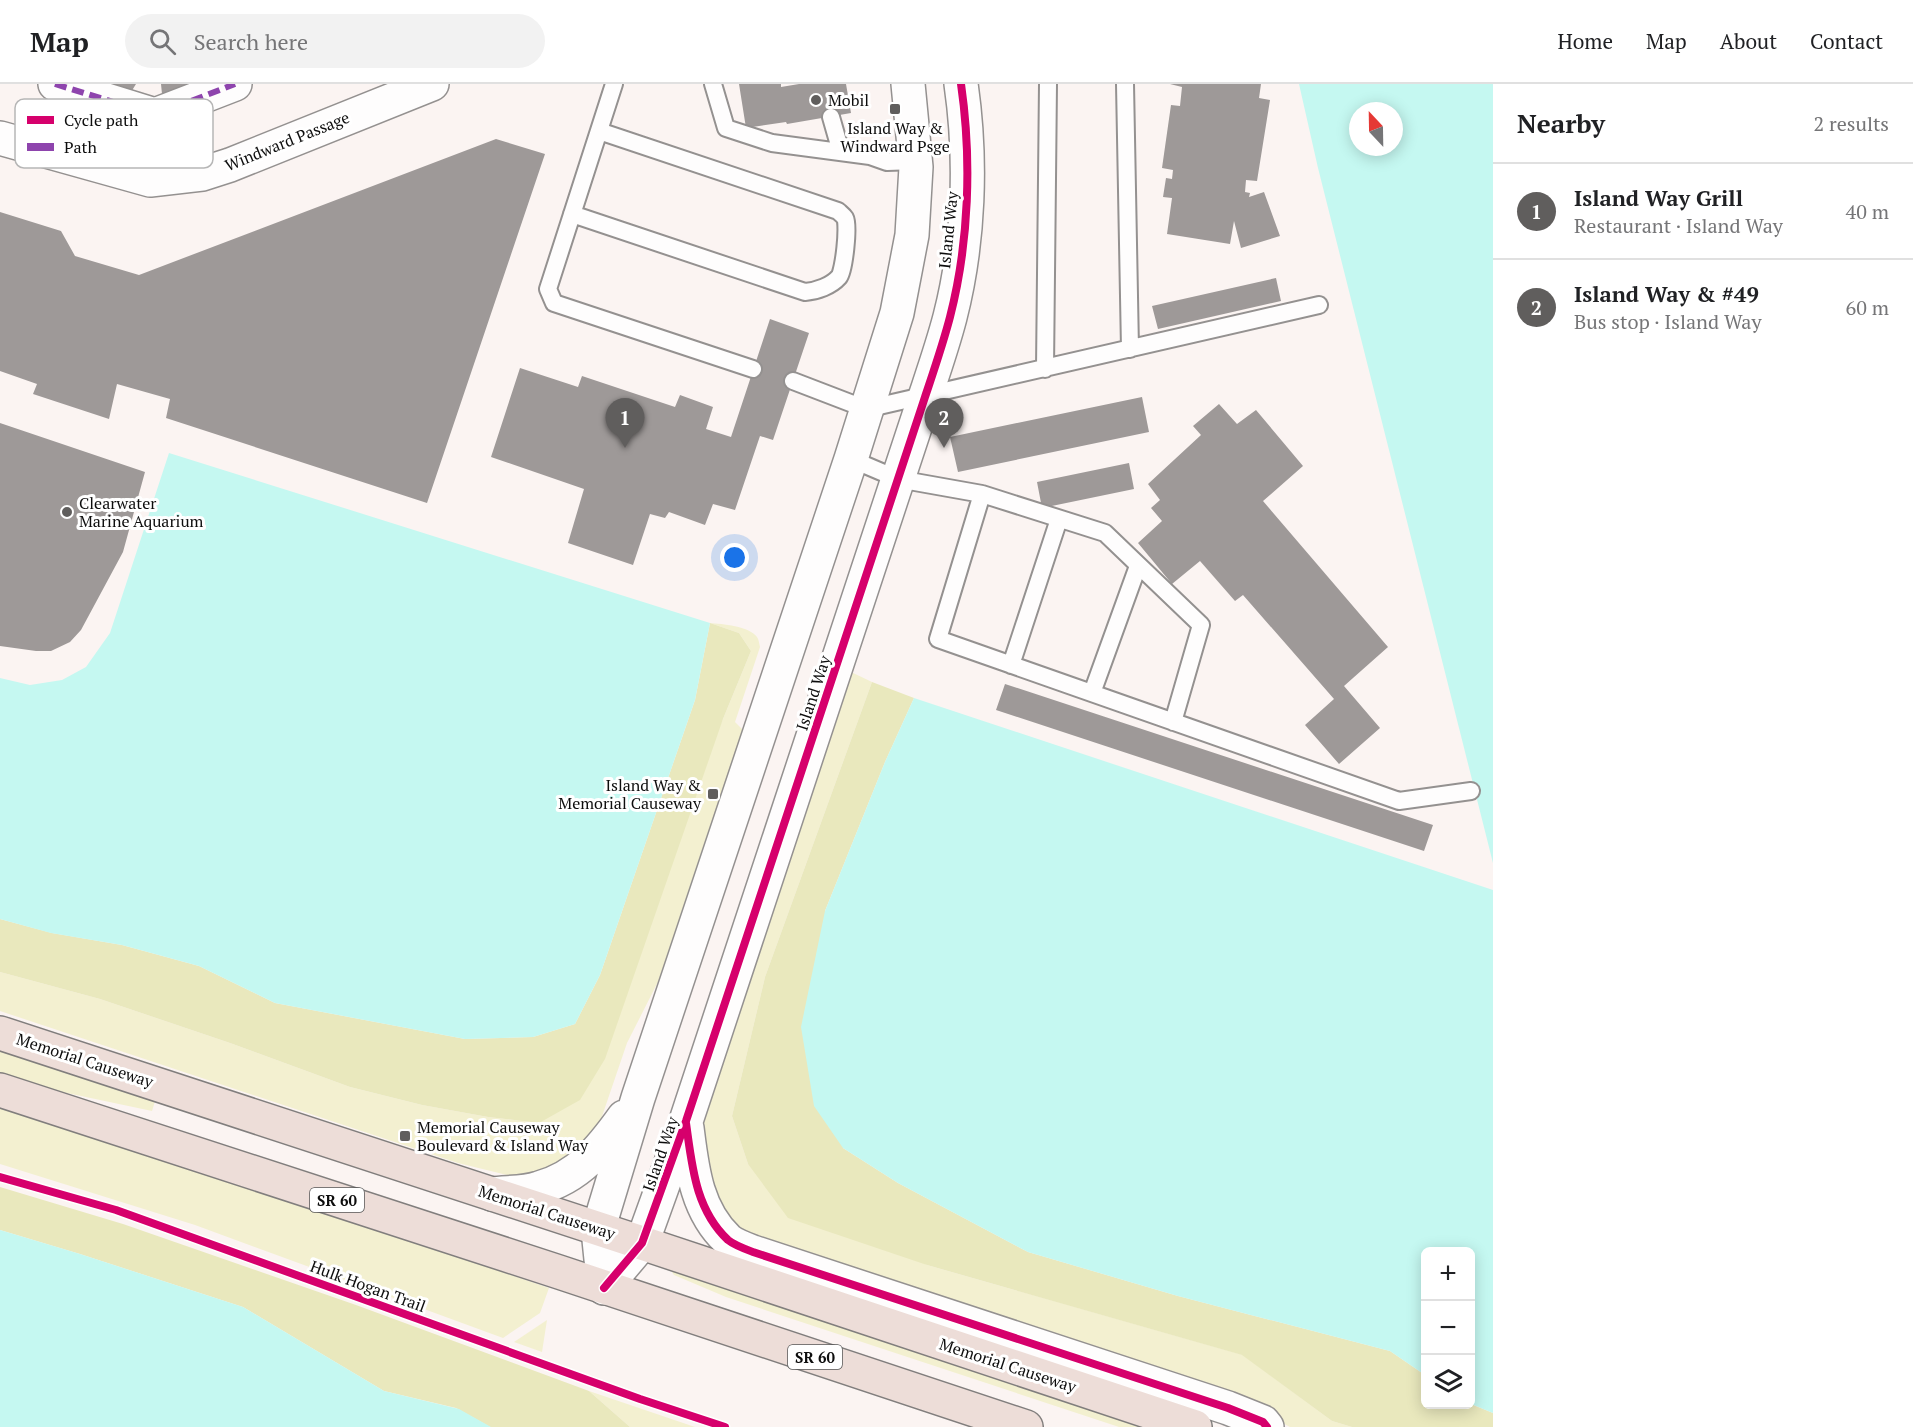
<!DOCTYPE html>
<meta charset="utf-8">
<style>
body{margin:0;font-family:"PT Serif",serif;background:#f2f2f2;color:#202124}
.controls{position:absolute;right:18px;bottom:18px;display:grid;overflow:hidden;border-radius:9px;box-shadow:0 3px 15px #0003}
.controls button{width:54px;height:54px;display:grid;place-items:center;padding:0;border:0;border-bottom:2px solid #e0e0e0;background:#fff;color:#202124;font:30px sans-serif}
.compass{position:absolute;left:1349px;top:18px;width:54px;height:54px;border-radius:50%;background:#fff;box-shadow:0 3px 15px #0003;rotate:338deg}
.you{position:absolute;left:735px;top:474px;width:21px;height:21px;margin:-15px;border:4px solid #fff;border-radius:50%;background:#1a73e8;box-shadow:0 0 0 9px #1a73e833}
.badge{display:grid;place-items:center;width:39px;height:39px;border-radius:50%;background:#605e5d;color:#fff;font-size:20px;font-weight:700}
.pin{position:absolute;translate:-50% -50px;filter:drop-shadow(0 2px 3px #0008)}
.pin::after{content:'';position:absolute;top:32px;width:21px;height:18px;background:inherit;clip-path:polygon(0 0,100% 0,50% 100%)}
.list{margin:0;padding:0;list-style:none}
h2{display:flex;justify-content:space-between;align-items:center;height:78px;margin:0;padding:0 24px;font-size:26px}
h2 small{font-size:20px;font-weight:400;color:#757577}
.list li{display:grid;grid-template-columns:39px 1fr auto;gap:18px;align-items:center;box-sizing:border-box;height:96px;padding:0 24px;border-top:2px solid #e0e0e0}
.list b{display:block;font-size:22px;white-space:nowrap}
.list p{margin:0;font-size:20px;white-space:nowrap;color:#757577}
.list em{font-size:20px;font-style:normal;color:#757577}
.icon{flex:none;width:33px;height:33px;fill:none;stroke:currentColor;stroke-width:2;stroke-linecap:round;stroke-linejoin:round}
.map{position:relative;flex:none;width:1493px;height:1343px;overflow:hidden}
header{display:flex;align-items:center;gap:36px;box-sizing:border-box;height:84px;padding:0 30px;background:#fff;border-bottom:2px solid #e0e0e0}
header strong{font-size:28px}
nav{display:flex;gap:33px;margin-inline-start:auto;font-size:21px}
.search{width:420px;height:54px;background:#f2f2f2;display:flex;align-items:center;gap:15px;box-sizing:border-box;padding:0 21px;border-radius:33px;color:#757577;font-size:22px}
main{display:flex}
aside{flex:1;background:#fff}
.map>svg:first-child{display:block}
.green{fill:#f3f0d0}
.forest{fill:#e9e8bd}
.water{fill:#c5f8f1;fill-rule:evenodd}
.building{fill:#9e9998}
.lines{fill:none;stroke-linecap:round;stroke-linejoin:round}
.service-casing{stroke:#949190;stroke-width:20}
.minor-casing{stroke:#949190;stroke-width:36}
.tertiary-casing{stroke:#949190;stroke-width:36}
.primary-casing{stroke:#817e7d;stroke-width:36}
.service{stroke:#fefdfd;stroke-width:16}
.minor{stroke:#fefdfd;stroke-width:33}
.tertiary{stroke:#fefdfd;stroke-width:33}
.primary{stroke:#edddd8;stroke-width:33}
.quiet{stroke:#8e44ad;stroke-width:6;stroke-dasharray:12 6;stroke-linecap:butt}
.cycleway-casing{stroke:#fff;stroke-width:11}
.cycleway{stroke:#d6006c;stroke-width:8}
.poi-dot{fill:#605e5d;stroke:#fff;stroke-width:2}
.labels{text-anchor:middle;dominant-baseline:central;stroke-width:6;stroke-linejoin:round;paint-order:stroke}
.shield{fill:#fff;stroke:#565656;stroke-width:1.5}
.shield-label{font-size:15px;font-weight:bold;fill:#0d0d0d}
.poi-label{font-size:16px;fill:#0d0d0d;stroke:#fff;text-anchor:start}
.street-label{font-size:16px;fill:#0d0d0d;stroke:#fff}
.key{fill:#fff;stroke:#b6b6b6;stroke-width:1.5}
.key-label{font-size:16px;fill:#0d0d0d}
</style>
<header>
<strong>Map</strong>
<div class="search"><svg class="icon" aria-label="search" viewBox="0 0 24 24"><circle cx="10" cy="10" r="6"/><path d="M15 15l6 6"/></svg>Search here</div>
<nav><a>Home</a><a>Map</a><a>About</a><a>Contact</a></nav>
</header>
<main>
<div class="map">
<svg width="1493" height="1343" viewBox="0 0 1493 1343">
<rect width="100%" height="100%" fill="#fbf4f2"/>
<path class="green" d="M710,539c12,1 39,3 47,14 2,3 2,6 3,10l-25,75 8,8 -78,238 -38,75 -31,91 -15,19 -47,22h-27l-49,-12 -458,-152v-39l100,27 130,44 120,44 72,18 66,12 51,6 184,-404 28,-68 -12,-18z
M849,587l23,11 -107,295 -33,139 16,48 179,101 316,90 89,66 20,6h-62l-24,-13 -519,-172 -35,-42 -13,-78z
M0,962l156,52 -4,13 -104,-22 -48,-15z
M0,1019l253,84 296,101 -9,25 -37,25 -308,-113 -195,-61z
M673,1186l479,157h-33l-393,-130 -52,-22 -2,-3z
M547,1236l-5,32 -28,-10z
M589,1307l106,36h-65z"/>
<path class="forest" d="M710,539l29,10 12,18 -28,68 -118,340 -25,41 -41,23 -51,-6 -66,-12 -72,-18 -120,-44 -130,-44 -100,-27v-53l52,14 70,12 77,21 76,37 190,36 68,-2 42,-13 25,-49 95,-275z
M872,598l42,16 -29,64 -60,149 18,237 55,35 130,69 150,44 212,55 35,24 1,29h45l22,9v14h-141l-20,-6 -90,-66 -315,-90 -139,-47 -40,-54 -16,-48 33,-139z
M0,1103l123,37 233,81 233,86 41,36h-140l-34,-19 -72,-17 -141,-84 -163,-53 -80,-24z"/>
<path class="water" d="M1299,0h194v779l-175,-695zM1358,27h36v36h-36z
M169,369l541,170 -15,77 -95,275 -25,49 -42,13 -68,2 -190,-36 -76,-37 -77,-21 -71,-12 -51,-14v-241l30,7 32,-5 24,-13 24,-34z
M914,614l579,192v523l-22,-9 -1,-152h-44l-1,123 -35,-24 -212,-55 -150,-44 -130,-69 -55,-35 -29,-42 -13,-79 24,-116 60,-149z
M0,1146l80,24 163,53 141,84 75,18 32,18h-491z"/>
<path class="building" d="M106,0h30l-8,13z
M161,0h36l1,6 -36,4z
M739,0h42v3l18,-3h47l5,29 -64,11 -1,-2 -40,6z
M1170,0h91l-2,14 11,2 -13,81 -11,-1 -1,12 5,1 -1,4 15,-5 16,44 -39,12 -7,-27 -4,23 -63,-10 5,-36 -9,-1 3,-19 6,1 1,-9 -11,-2 9,-63 9,1 2,-19z
M496,55l49,15 -118,349 -261,-85 4,-19 -53,-15 -8,35 -76,-25 4,-10 -37,-13v-159l61,19 14,25 64,19z
M1276,194l5,23 -123,28 -6,-23z
M770,235l39,14 -36,107 -13,-4 -25,74 -22,-6 -8,21 -36,-13 -4,6 -15,-4 -17,51 -65,-22 16,-54 -93,-32 29,-89 58,19 4,-11 93,31 5,-12 33,12 -7,22 25,8z
M1142,313l7,35 -191,40 -8,-35z
M1219,320l18,20 19,-14 47,56 -40,35 125,146 -44,39 36,42 -41,36 -34,-39 29,-26 -91,-104 -8,6 -35,-40 -28,23 -34,-41 24,-22 -11,-13 9,-8 -12,-16 53,-49 -8,-9z
M0,339l145,49 -22,80 -42,78 -11,12 -19,9h-15l-36,-5z
M1129,379l5,26 -92,19 -5,-26z
M1005,600l428,141 -9,26 -428,-141z"/>
<g class="lines">
<defs>
<path id="service" d="M614,0l-66,205 6,14 199,66
M713,0l13,44 46,15 98,13 17,6 29,-1
M1125,0l5,265
M831,33l10,35
M572,130l233,78c12,-1 26,-6 34,-15 5,-6 10,-52 6,-59 -2,-3 -5,-5 -7,-7l-239,-80
M1045,285l3,-285
M793,297l73,28 453,-104
M851,375l47,20 84,15 123,39 96,92 -28,97
M982,410l-44,145 461,162 72,-10
M1011,581l48,-146
M1092,609l46,-127"/>
<path id="minor" d="M55,0l100,31 80,-31
M0,54l150,42 52,-6 28,-9 202,-81"/>
<path id="tertiary" d="M687,1044c5,40 9,82 41,112 6,5 17,9 25,12l475,156 35,14 4,5
M492,1110c15,-2 33,-1 47,-6 40,-11 62,-39 85,-71
M604,1204l38,-45 44,-122 239,-724c9,-27 18,-53 25,-80 19,-74 22,-157 11,-233
M604,1204l-6,-58 40,-132 213,-639 46,-146 15,-78 4,-68 -8,-83"/>
<path id="primary" d="M0,949l642,210 553,184
M0,1006l559,182 467,155"/>
</defs>
<use href="#service" class="service-casing"/>
<use href="#minor" class="minor-casing"/>
<use href="#tertiary" class="tertiary-casing"/>
<use href="#primary" class="primary-casing"/>
<use href="#service" class="service"/>
<use href="#minor" class="minor"/>
<use href="#tertiary" class="tertiary"/>
<use href="#primary" class="primary"/>
<path class="quiet" d="M55,0l100,31 80,-31"/>
<defs>
<path id="cycleway" d="M686,1039c6,42 9,86 42,117 6,5 17,9 25,12l475,156 35,14 4,5
M0,1093l116,33 524,189 85,28
M604,1204l38,-45 44,-122 239,-724c9,-27 18,-53 25,-80 19,-74 22,-157 11,-233"/>
</defs>
<use href="#cycleway" class="cycleway-casing"/>
<use href="#cycleway" class="cycleway"/>
</g>
<g class="poi-dot">
<circle cx="816" cy="16" r="6"/>
<rect x="889" y="19" width="12" height="12" rx="3"/>
<circle cx="67" cy="428" r="6"/>
<rect x="707" y="704" width="12" height="12" rx="3"/>
<rect x="399" y="1046" width="12" height="12" rx="3"/>
</g>
<g class="labels">
<g class="shield">
<rect x="310" y="1104" width="54" height="24" rx="4.5"/>
<rect x="788" y="1261" width="54" height="24" rx="4.5"/>
</g>
<g class="shield-label">
<text x="337" y="1116">SR 60</text>
<text x="815" y="1273">SR 60</text>
</g>
<g class="poi-label">
<text x="828" y="16">Mobil</text>
<text x="895" y="44" text-anchor="middle">Island Way &amp;<tspan x="895" dy="18">Windward Psge</tspan></text>
<text x="79" y="419">Clearwater<tspan x="79" dy="18">Marine Aquarium</tspan></text>
<text x="701" y="701" text-anchor="end">Island Way &amp;<tspan x="701" dy="18">Memorial Causeway</tspan></text>
<text x="417" y="1043">Memorial Causeway<tspan x="417" dy="18">Boulevard &amp; Island Way</tspan></text>
</g>
<g class="street-label">
<text transform="translate(287 57) rotate(-22)">Windward Passage</text>
<text transform="translate(948 146) rotate(-84)">Island Way</text>
<text transform="translate(813 609) rotate(-72)">Island Way</text>
<text transform="translate(85 976) rotate(18)">Memorial Causeway</text>
<text transform="translate(660 1070) rotate(-71)">Island Way</text>
<text transform="translate(547 1128) rotate(18)">Memorial Causeway</text>
<text transform="translate(368 1202) rotate(20)">Hulk Hogan Trail</text>
<text transform="translate(1008 1281) rotate(18)">Memorial Causeway</text>
</g>
</g>
<rect x="15" y="15" width="198" height="69" rx="9" class="key"/>
<rect x="27" y="32" width="27" height="8" fill="#d6006c"/>
<rect x="27" y="59" width="27" height="8" fill="#8e44ad"/>
<g class="key-label">
<text x="64" y="42">Cycle path</text>
<text x="64" y="69">Path</text>
</g>
</svg>
<div class="controls">
<button>+</button>
<button>−</button>
<button><svg class="icon" aria-label="layers" viewBox="0 0 24 24"><path d="M12 4l9 5-9 5-9-5zM3 14l9 5 9-5"/></svg></button>
</div>
<svg class="compass" viewBox="-18 -18 36 36"><path d="M0-13l5 13h-10z" fill="#e53935"/><path d="M0 13l5-13h-10z" fill="#757577"/></svg>
<div class="you"></div>
<div class="pin badge" style="left:625px;top:364px">1</div>
<div class="pin badge" style="left:944px;top:364px">2</div>
</div>
<aside>
<h2>Nearby<small>2 results</small></h2>
<ul class="list">
<li><span class="badge">1</span><div><b>Island Way Grill</b><p>Restaurant · Island Way</p></div><em>40 m</em></li>
<li><span class="badge">2</span><div><b>Island Way &amp; #49</b><p>Bus stop · Island Way</p></div><em>60 m</em></li>
</ul>
</aside>
</main>
